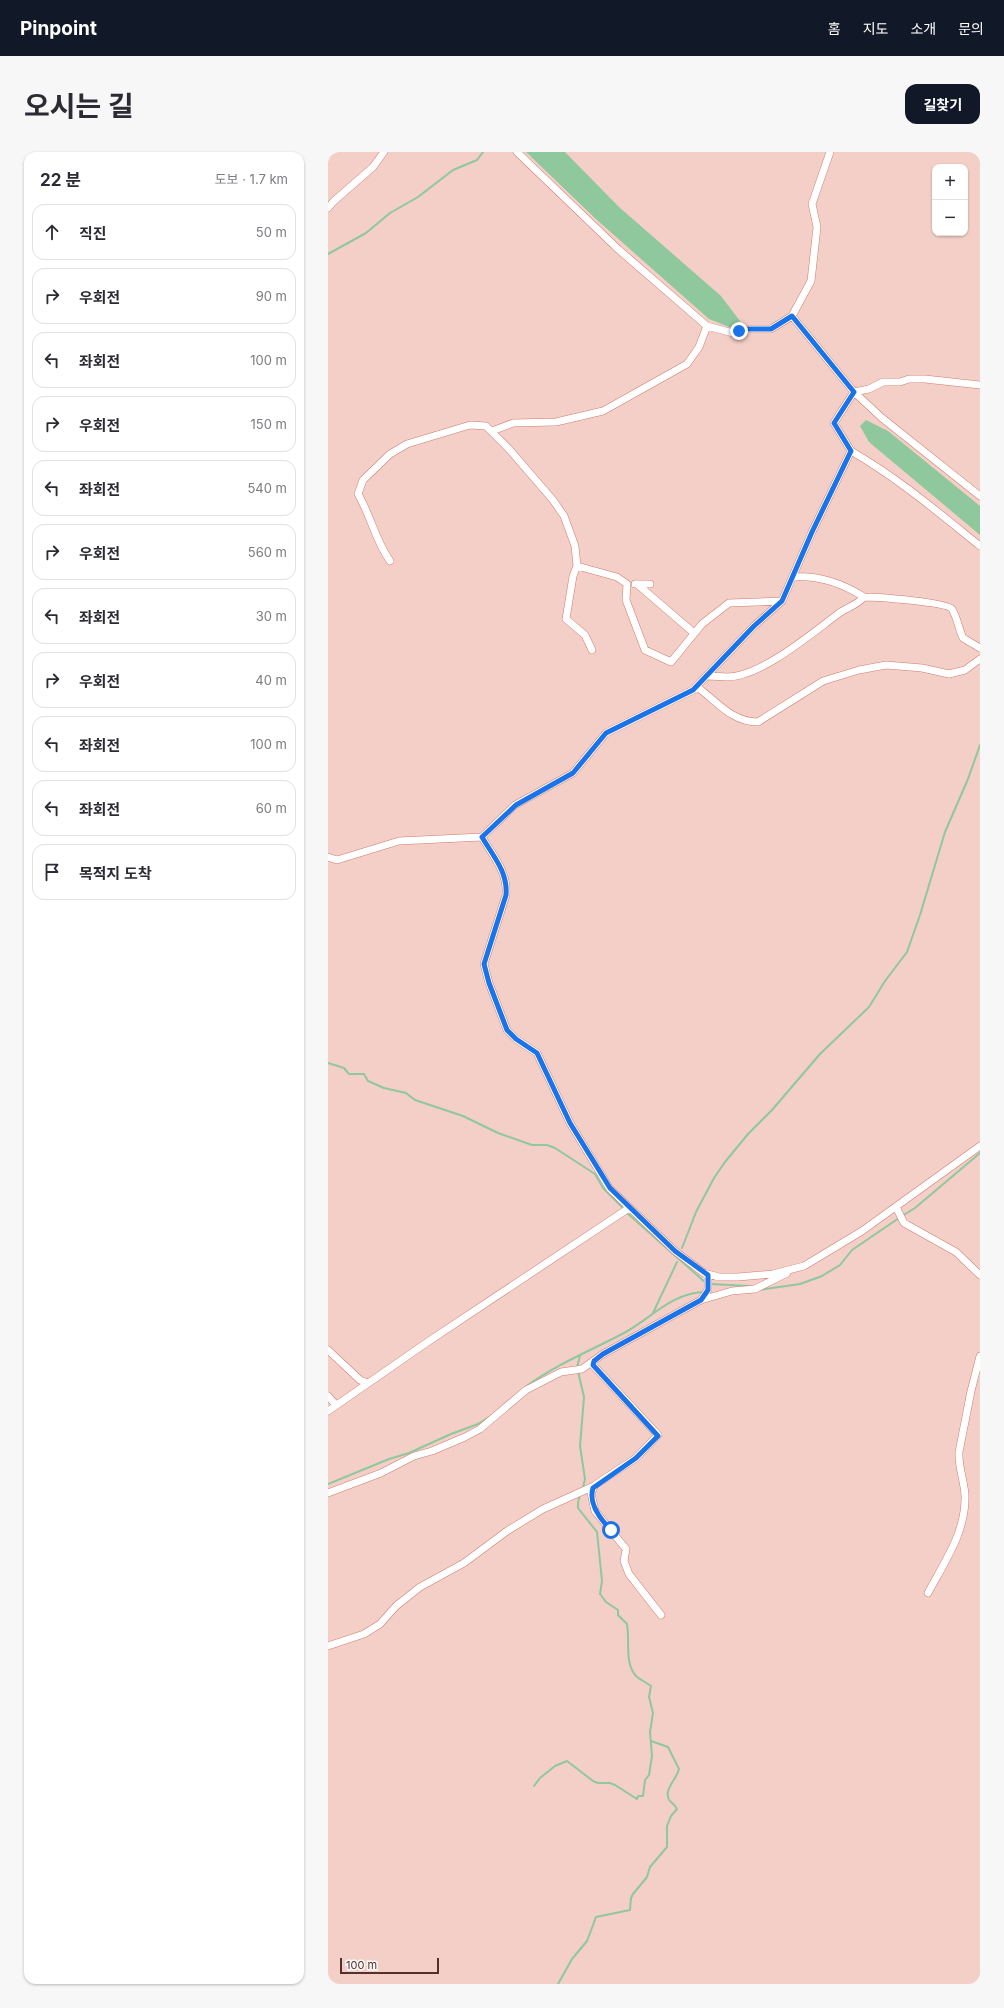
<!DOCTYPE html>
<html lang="ko">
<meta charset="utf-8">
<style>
body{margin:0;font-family:Inter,"Noto Sans KR",sans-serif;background:#f7f7f7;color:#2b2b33}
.controls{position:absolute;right:12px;top:12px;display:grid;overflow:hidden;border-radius:8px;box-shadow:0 1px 3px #0004}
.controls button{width:36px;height:36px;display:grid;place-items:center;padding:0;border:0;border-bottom:1px solid #e1e1e2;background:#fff;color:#2b2b33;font:20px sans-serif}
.scale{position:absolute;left:12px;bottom:10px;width:99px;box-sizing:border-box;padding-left:4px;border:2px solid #543029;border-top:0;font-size:11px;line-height:14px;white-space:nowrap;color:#543029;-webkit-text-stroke:3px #fafafa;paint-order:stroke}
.stop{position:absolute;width:12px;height:12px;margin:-9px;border:3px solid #1a73e8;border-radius:50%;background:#fff}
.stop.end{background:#1a73e8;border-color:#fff;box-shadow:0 1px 4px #0008}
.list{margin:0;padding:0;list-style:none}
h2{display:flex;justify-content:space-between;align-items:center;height:52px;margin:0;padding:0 16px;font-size:17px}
h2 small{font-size:13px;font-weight:400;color:#7c7c81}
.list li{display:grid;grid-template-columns:26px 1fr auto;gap:12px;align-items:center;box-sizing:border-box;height:56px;margin:0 8px 8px;padding:0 8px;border:1px solid #e1e1e2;border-radius:12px}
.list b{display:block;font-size:15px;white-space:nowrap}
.list em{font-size:13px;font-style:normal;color:#7c7c81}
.icon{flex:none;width:22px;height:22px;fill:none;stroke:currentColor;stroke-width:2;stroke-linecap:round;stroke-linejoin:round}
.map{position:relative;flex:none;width:652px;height:1832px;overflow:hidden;border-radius:12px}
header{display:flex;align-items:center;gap:24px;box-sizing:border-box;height:56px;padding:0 20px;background:#111827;color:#fff}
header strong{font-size:19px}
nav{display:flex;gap:22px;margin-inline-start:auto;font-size:14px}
.intro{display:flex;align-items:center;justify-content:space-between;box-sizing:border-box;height:96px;padding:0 24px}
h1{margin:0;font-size:28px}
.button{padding:10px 18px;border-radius:12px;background:#111827;color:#fff;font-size:14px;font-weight:700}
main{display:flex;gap:24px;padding:0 24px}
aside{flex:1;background:#fff;border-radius:12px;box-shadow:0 1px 3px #0004}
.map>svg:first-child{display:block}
.water{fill:#8ec89c}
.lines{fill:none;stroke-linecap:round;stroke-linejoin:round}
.stream{stroke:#8ec89c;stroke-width:2}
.street-casing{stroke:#d17c6b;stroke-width:8}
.street{stroke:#fff;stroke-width:7}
.route{stroke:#1a73e8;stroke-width:5}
</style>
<header>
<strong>Pinpoint</strong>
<nav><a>홈</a><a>지도</a><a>소개</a><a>문의</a></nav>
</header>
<div class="intro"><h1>오시는 길</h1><a class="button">길찾기</a></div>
<main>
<aside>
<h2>22 분<small>도보 · 1.7 km</small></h2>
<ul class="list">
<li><svg class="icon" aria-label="ahead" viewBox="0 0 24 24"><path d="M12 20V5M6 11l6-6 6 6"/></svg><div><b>직진</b></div><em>50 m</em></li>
<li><svg class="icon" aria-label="right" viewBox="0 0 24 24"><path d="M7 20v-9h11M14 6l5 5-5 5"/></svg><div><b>우회전</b></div><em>90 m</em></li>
<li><svg class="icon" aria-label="left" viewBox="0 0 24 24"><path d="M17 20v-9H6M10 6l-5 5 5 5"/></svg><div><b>좌회전</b></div><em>100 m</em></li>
<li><svg class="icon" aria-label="right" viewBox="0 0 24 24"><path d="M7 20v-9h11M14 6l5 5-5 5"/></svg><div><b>우회전</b></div><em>150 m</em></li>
<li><svg class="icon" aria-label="left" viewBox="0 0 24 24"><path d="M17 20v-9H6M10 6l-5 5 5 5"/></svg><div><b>좌회전</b></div><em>540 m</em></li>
<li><svg class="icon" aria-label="right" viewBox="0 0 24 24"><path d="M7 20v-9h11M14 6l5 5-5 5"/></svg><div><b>우회전</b></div><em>560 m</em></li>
<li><svg class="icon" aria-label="left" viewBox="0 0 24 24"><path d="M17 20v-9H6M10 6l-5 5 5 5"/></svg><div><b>좌회전</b></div><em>30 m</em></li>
<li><svg class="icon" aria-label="right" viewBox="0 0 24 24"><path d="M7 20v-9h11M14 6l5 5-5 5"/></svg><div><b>우회전</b></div><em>40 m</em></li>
<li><svg class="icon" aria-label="left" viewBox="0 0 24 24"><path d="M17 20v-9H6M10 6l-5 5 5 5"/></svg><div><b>좌회전</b></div><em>100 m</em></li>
<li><svg class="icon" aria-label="left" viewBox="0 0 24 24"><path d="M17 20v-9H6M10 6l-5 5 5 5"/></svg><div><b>좌회전</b></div><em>60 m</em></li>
<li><svg class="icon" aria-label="arrive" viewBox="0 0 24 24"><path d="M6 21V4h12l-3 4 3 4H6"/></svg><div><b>목적지 도착</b></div></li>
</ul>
</aside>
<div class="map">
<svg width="652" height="1832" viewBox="0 0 652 1832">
<rect width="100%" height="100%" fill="#f4cfc7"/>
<path class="water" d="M198,0h39l54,55 102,89 19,25 -6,8 -25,-10 -112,-99z
M538,268l22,11 92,75v29l-111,-93 -9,-16z"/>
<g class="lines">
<path class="stream" d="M0,102l38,-21 24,-20 28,-16 35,-27 24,-10 6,-8
M0,911l16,5 5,6h15l4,7 16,7 22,5 9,7 48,16 35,17 34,12h15l8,3 40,26 8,14 20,20
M299,1061l79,70
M574,1064l13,-8 65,-55
M354,1096l14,-36 18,-34 11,-16 23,-28 24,-24 48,-56 49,-47 16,-26 22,-29 13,-37 25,-83 23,-53 12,-34
M382,1132l39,2
M431,1138l41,-6 22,-8 18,-11 12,-15 47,-32
M325,1161l24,-51
M252,1204l-3,11 7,30 -4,49 5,33 -2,9
M200,1233c29,-21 64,-35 96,-52 26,-14 49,-41 81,-41
M0,1332l61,-25 20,-6 42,-19 27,-10 11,-7
M206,1634l6,-8 15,-12 12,-5 26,20 5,2h12l5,2 22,14 1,-3h5l2,-16 4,-5 3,-19 -2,-24 3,-19 -4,-16 2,-11c-4,-3 -10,-6 -14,-9 -13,-12 -7,-37 -10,-53l-9,-9v-5l-12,-8 -6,-8 2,-13 -5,-49 -19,-24v-5l2,-9
M230,1832l14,-25 15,-18 9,-24 34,-7 1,-12 2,-4 14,-17 3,-10 17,-20v-21l4,-10 6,-7c-2,-4 -4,-5 -7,-8 -8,-10 7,-22 9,-32l-11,-22 -17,-6"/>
<defs>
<path id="street" d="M189,0l102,98 88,76 26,7 15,-4h23l21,-13
M502,0l-18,52 5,23 -6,54 -19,35 62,76 28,26 98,78
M0,56l6,-7 39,-34 11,-15
M164,279l21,-8 43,-1 47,-11 84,-47 12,-17 8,-21
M523,299c47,27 88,62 129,95
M62,409c-15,-21 -19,-45 -32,-67l5,-14 27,-26 17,-10 63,-19 16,1 23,23 44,51 11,16 11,30 2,20 -4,10 -7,43 19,16 7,15
M249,414l40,11 10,7 -1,16 19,50 26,12 31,-38 27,-21 53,-2
M307,432h15
M309,432l57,49
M536,445c12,0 83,5 88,12 5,8 7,21 11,29l17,10
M380,524c7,0 13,1 19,1 34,0 85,-44 111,-63 9,-7 18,-8 26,-17 -22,-14 -45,-22 -71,-20
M369,535c20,14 34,35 61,35l65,-41 36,-11 27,-5 36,3 27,6 16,-4 15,-11
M154,685c11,19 26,35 24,58l-22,69 5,19 18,47 9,9 21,14 33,70 40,66 65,62 29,22 15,4h19l35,-3 31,-8 58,-35 118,-85
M0,705l9,3 62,-19 83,-4 33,-32 58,-32 33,-40 87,-43 61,-64 28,-25 30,-69 39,-81 -17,-28 20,-31 15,-3 14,-7h17l9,-3h16l55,6
M569,1054l1,5 6,12 52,29 24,23
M373,1148l7,-10v-15
M0,1198l32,30 8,3
M265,1209v4l65,70 -22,23 -41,27 -4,8 4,18 31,38 -2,12 5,13 32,41
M0,1244l8,9
M0,1259l101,-70 200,-133
M0,1341l53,-20 33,-17 18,-5 33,-14 15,-8 46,-39 35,-18 21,-3 21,-15 98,-54 31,-9 23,-2 32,-16
M600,1441c17,-32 38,-61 37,-98 -1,-15 -7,-29 -6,-43l12,-61 9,-35
M0,1494l36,-12 16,-10 16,-18 24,-19 44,-24 43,-32 36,-22 51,-23"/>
</defs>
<use href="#street" class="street-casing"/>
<use href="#street" class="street"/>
</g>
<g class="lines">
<path class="route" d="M283,1378c-11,-11 -23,-26 -18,-42l43,-30 22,-22 -65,-71 1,-4 9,-7 98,-54 7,-10v-15l-33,-24 -65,-63 -40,-65 -33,-70 -21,-14 -9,-9 -18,-47 -5,-19 22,-69c2,-23 -13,-39 -24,-58l34,-32 57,-32 33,-40 87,-43 61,-64 28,-25 30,-69 39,-81 -17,-28 20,-31 -62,-76 -21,13h-23l-9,2"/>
</g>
</svg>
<div class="controls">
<button>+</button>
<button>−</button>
</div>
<div class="scale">100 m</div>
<div class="stop" style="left:283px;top:1378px"></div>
<div class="stop end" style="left:411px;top:179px"></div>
</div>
</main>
